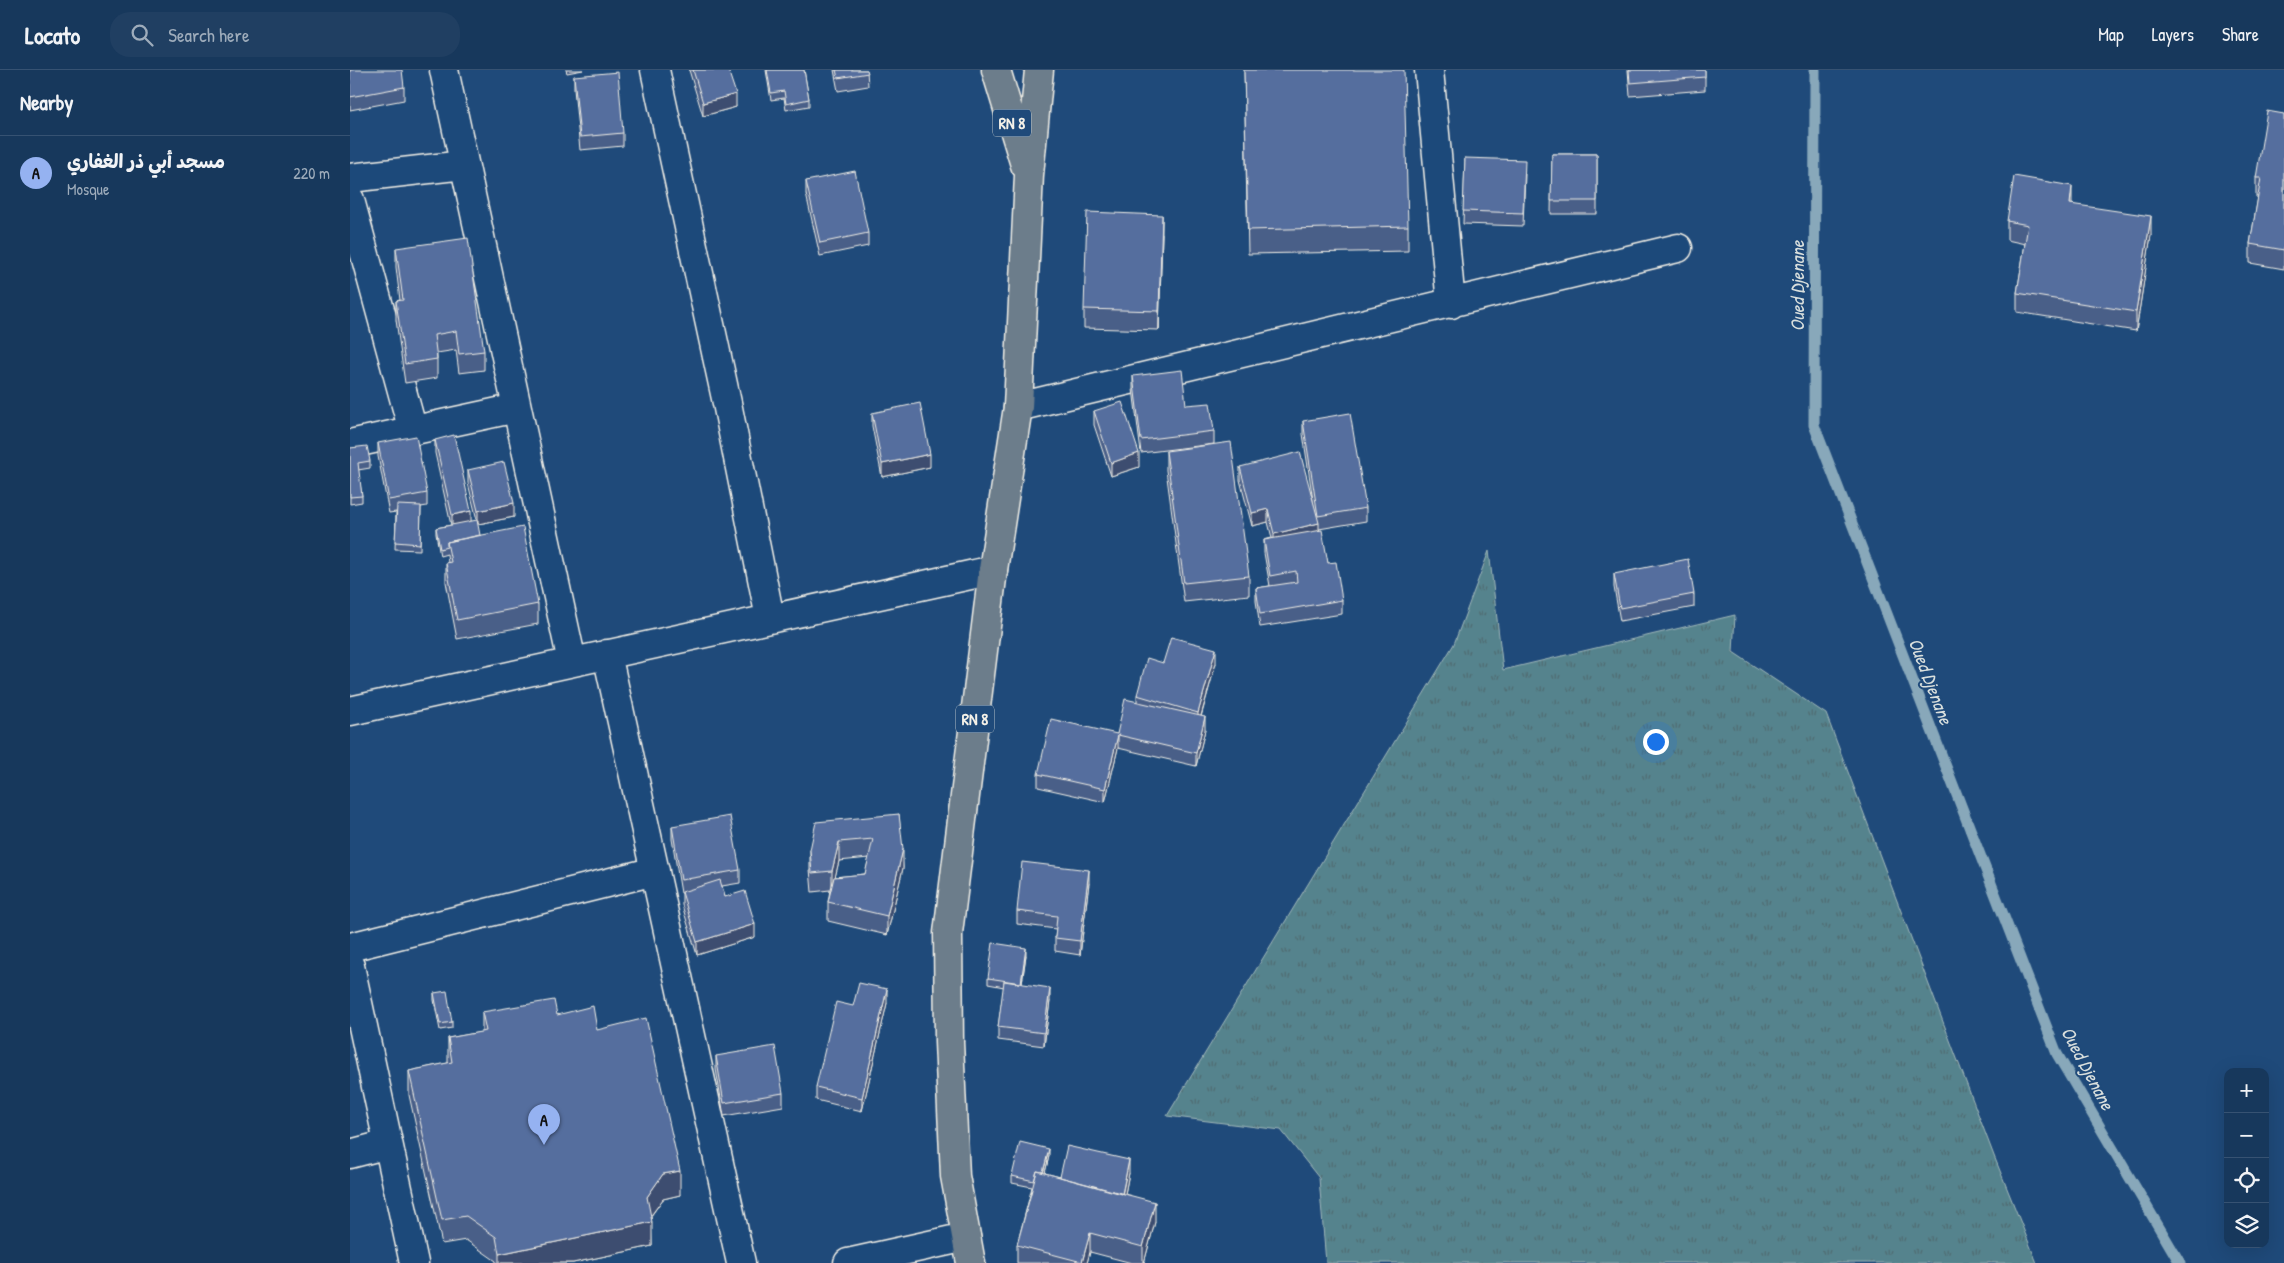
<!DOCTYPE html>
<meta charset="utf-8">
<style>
body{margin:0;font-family:"Patrick Hand","Playpen Sans Arabic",sans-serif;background:#203f62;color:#f1f3f6}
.controls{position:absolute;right:15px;bottom:15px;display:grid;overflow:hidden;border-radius:10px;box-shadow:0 5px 20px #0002}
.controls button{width:45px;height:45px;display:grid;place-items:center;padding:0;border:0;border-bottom:1px solid #365272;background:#17385c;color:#f1f3f6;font:25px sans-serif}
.you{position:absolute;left:1305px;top:671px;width:18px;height:18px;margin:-12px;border:4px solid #fff;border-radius:50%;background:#1a73e8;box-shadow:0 0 0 8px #1a73e833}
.badge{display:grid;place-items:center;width:32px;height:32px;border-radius:50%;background:#95b2f1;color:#111;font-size:16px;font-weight:700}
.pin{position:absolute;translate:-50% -41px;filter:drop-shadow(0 1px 2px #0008)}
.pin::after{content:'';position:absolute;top:26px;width:18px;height:15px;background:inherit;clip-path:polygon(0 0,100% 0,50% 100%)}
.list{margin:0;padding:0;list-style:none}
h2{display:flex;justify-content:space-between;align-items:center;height:65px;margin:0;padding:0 20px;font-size:21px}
h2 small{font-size:16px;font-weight:400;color:#9eacbb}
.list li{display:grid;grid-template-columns:32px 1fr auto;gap:15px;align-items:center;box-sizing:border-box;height:75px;padding:0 20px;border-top:1px solid #365272}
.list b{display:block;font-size:19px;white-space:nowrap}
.list p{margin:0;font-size:16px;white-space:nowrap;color:#9eacbb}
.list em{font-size:16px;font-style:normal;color:#9eacbb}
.icon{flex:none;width:28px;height:28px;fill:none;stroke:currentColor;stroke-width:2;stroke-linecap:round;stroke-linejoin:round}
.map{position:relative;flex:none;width:1934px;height:1193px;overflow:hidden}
header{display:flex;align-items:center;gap:30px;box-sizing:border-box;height:70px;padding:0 25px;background:#17385c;border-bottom:1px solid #365272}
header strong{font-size:24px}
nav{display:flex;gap:28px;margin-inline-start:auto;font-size:18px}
.search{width:350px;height:45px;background:#203f62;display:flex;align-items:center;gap:12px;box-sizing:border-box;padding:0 18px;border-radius:20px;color:#9eacbb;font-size:19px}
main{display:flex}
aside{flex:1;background:#17385c}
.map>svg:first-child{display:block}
.park{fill:url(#park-tufts);stroke:#a4baba}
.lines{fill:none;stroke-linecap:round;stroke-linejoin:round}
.stream{stroke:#88a8ba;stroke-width:11}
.street-casing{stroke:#f4f1e8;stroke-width:31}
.primary-casing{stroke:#f4f1e8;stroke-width:31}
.street{stroke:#1f4a7a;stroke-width:28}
.primary{stroke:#6c7d8b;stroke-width:28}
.wall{fill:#495f88;stroke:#f4f1e8;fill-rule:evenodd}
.shaded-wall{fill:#3c4d6f;stroke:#f4f1e8}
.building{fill:#556e9e;stroke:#f4f1e8}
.labels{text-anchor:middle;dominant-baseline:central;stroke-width:4;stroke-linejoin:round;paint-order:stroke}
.shield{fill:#1f4a7a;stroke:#b4bfc7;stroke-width:1}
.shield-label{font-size:16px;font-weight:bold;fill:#f4f1e8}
.water-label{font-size:19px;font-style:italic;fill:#d9dfdd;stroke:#1f4a7a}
</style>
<header>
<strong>Locato</strong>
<div class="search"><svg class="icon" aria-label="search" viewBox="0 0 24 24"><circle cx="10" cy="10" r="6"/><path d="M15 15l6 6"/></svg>Search here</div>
<nav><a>Map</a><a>Layers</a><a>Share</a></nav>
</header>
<main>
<aside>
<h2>Nearby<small></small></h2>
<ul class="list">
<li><span class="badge">A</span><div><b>مسجد أبي ذر الغفاري</b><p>Mosque</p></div><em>220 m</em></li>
</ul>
</aside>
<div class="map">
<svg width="1934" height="1193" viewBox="0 0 1934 1193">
<defs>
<pattern id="park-tufts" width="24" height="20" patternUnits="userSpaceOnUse" patternTransform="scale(1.25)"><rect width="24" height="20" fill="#54838d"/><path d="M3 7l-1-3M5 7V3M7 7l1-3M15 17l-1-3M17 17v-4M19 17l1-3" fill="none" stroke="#506b71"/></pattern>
</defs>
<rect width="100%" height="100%" fill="#1f4a7a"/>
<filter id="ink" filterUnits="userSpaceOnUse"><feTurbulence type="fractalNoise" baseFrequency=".02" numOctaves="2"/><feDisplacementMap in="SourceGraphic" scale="10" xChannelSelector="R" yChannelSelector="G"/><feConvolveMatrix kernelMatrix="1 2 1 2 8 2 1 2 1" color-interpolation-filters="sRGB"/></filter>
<g filter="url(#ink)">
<path class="park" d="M1139,481l14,119 232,-55 -2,37 93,62 168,442 43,107h-711l-7,-85 -38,-48 -114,-14 287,-472z"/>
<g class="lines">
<path class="stream" d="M1465,0l-1,355 243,629 123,209"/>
<defs>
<path id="street" d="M94,0l128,592
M305,0l72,333 43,215
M1079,0l22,234
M0,108l114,-13
M0,130l63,231
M668,337l660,-159
M0,374l167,-36
M257,584l134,609
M0,641l643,-141
M0,877l305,-76
M0,896l64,297
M0,1084l38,-10
M498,1193l118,-26"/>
<path id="primary" d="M646,0l29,95
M621,1193l-16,-87 -6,-134 -1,-109 45,-363 25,-163 11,-232 10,-105"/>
</defs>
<use href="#street" class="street-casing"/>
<use href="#primary" class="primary-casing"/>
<use href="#street" class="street"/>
<use href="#primary" class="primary"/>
</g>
<path class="wall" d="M0,0l54,17v13l-54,10z
M216,0h17l-16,3z
M339,0h39l8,37 -33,9z
M416,0h38l5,29v7l-23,4 -2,-12 -13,2z
M484,0h33l1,16 -30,5z
M894,0l164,156v25l-160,3z
M1278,0h77v20l-75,6z
M224,6l49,57v13l-43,4 -6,-61z
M1934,44v155l-34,-6v-19l8,-47h-2v-19z
M1202,84h45v60h-46z
M1115,88l60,16 -2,52 -60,-2z
M456,111l62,52v13l-48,10 -14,-62z
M1722,134l79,31 -15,96 -119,-19v-19l8,-49 -18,-4v-19z
M812,164l-3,96 -75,-2v-19z
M46,178l88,103v19l-25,3 -3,-23 -19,3v25l-32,5 -9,-63v-19l4,-1 -4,-33z
M783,306l53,29 28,26v13l-73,9 -8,-64z
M744,341l45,56 -28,9 -17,-51z
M522,343l58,54 -48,10 -10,-51z
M953,351l63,87v13l-47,8 9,34 14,37v14l-82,13 -4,-26v-13l14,-2 -6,-33v-13l8,-2 -4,-16 -16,4 -12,-46v-13l74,40 -11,-73z
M85,370l36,81 9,14 58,69v20l-81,15 -11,-57v-19h2l-1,-9 -7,2 -4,-22v-6l15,-3 -16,-72z
M28,373l49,50v13l-6,1 -1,43 -25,-1 1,-37 -7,1 -11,-57z
M0,378l20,13v7l-12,2 4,26v6l-12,2z
M816,381l83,125v19l-65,7 -18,-132z
M118,400l46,47 -36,7 -10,-41z
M1264,504l80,20v13l-74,14 -6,-34z
M813,593h53l-15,54 4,13 -9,36 -78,-18 -13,54 -67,-15v-13l79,-40 20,-33v-6z
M549,744l4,54 -16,67 -59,-14v-19l2,-12 -18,2 -2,-23v-19zM519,788l-4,16 -30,3 4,-16z
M322,756l68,44v13l-18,3 3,11 30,40 -58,18 -15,-50v-12h-1l-9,-54z
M739,813l-9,72 -25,-4v-13l1,-9 -39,-5v-13z
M676,885l-4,29 28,17 -6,45 -46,-6v-13l6,-40 -16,-3v-6z
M84,923l18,29v6l-12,2 -6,-30z
M537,933l-25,108 -46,-11v-13l37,-81z
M132,942l75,3 40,15 83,165 -17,4 -12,17 1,30 -79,17h-77v-2l-30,-21 -24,4 -33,-149v-24l39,-8v-25l34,-6z
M366,986l67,37v13l-59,10 -8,-47z
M699,1086l-4,17 15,4 69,-4 -4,21 30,28 -11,41h-12l-42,-11 -3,11h-70v-18l15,-58 -20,-4v-7z"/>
<path class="shaded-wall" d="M386,24v13l-33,9v-13z
M1722,116v19l-2,-1z
M812,145v19l-3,96v-19z
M1801,146v19l-15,96v-19z
M789,383v14l-28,9v-13z
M580,384v13l-48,10v-13z
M164,433v14l-36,7v-13z
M918,439v13l-16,4v-13z
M121,441v13l-19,4v-13z
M969,453v13l-45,12v-14z
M866,579v14l-18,63v-13z
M855,647v13l-9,36v-13z
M768,665v13l-13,54v-13z
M489,772v19l-7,29v-19z
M553,779v19l-16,67v-19z
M739,800v13l-9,72v-14z
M405,854v13l-58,18v-13z
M676,878v7l-5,34v-6z
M700,918v13l-6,45v-13z
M537,919v14l-25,108v-13z
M699,1079v7l-8,33v-7z
M779,1090v13l-7,36v-13z
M330,1101v24l-17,4 -16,22v-24l16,-23z
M805,1132v20l-11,41h-1v-16z
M302,1152v24l-79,17h-74v-9z
M740,1163v19l-3,11h-5z"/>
<path class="building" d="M0,0h52l2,17 -54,10z
M343,0h35l8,24 -33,9z
M417,0h37l5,29 -23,5 -2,-13 -13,2z
M486,0h31l1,3 -30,5z
M894,0h160l4,156 -160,4z
M1279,0h76v7l-75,6z
M268,2l5,61 -43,4 -6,-61z
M1917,41l17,3v136l-34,-6 11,-66h-5z
M1202,84h45v47h-46z
M1115,88l60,2 -2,53 -60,-2z
M505,101l13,62 -48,10 -14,-62z
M1664,106l58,10 -2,18 81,12 -15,96 -119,-19 11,-68 -21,-4z
M737,142l75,3 -3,96 -75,-2z
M118,168l16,113 -25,3 -3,-23 -22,4 3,24 -32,5 -9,-63 7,-1 -7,-52z
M832,300l4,35 24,-2 4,28 -73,9 -8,-64z
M772,332l17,51 -28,10 -17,-52z
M570,333l10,51 -48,10 -10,-51z
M1000,343l16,95 -48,8 -15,-95z
M104,365l17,76 -19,4 -17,-75z
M66,366l11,57 -38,7 -11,-57z
M881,372l18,134 -65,7 -18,-132z
M17,376l3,15 -12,2 4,33 -12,1v-49z
M950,382l19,71 -45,11 -6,-25 -16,4 -12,-46z
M154,392l10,41 -36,8 -10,-41z
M47,435l24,1 -1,38 -25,-2z
M127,450l3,15 -33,7v5l-7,2 -4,-21z
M173,457l15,77 -81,16 -11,-57 5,-1 -4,-20z
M972,460l6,33 8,-1 6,38 -82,14 -4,-26 41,-6 -1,-11 -26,5 -6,-36z
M1338,489l6,35 -74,14 -6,-34z
M821,567l45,12 -18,64 -61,-18 10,-37 16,5z
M775,629l80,18 -9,36 -78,-18 -13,54 -67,-15 13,-55 66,15z
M549,744l4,35 -16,67 -59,-14 6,-25 31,-3 8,-35 -34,3 -7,29 -20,2 -2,-23 6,-28z
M380,746l10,54 -59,10 -9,-54z
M672,792l67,8 -9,71 -25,-3 2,-22 -40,-5z
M370,810l5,17 20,-6 10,33 -58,18 -15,-50z
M643,873l33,5 -5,35 -33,-5z
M654,911l46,7 -6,45 -46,-6z
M509,913l28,6 -25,109 -46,-11 20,-85 17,4z
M97,921l5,31 -12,2 -6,-31z
M204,930l3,15 36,-9 4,24 49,-12 34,153 -17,3 -16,23 5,25 -153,32 -3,-17 -30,-21 -24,4 -33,-149 43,-9 -4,-24 38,-7 -4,-19z
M425,976l8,47 -59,10 -8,-47z
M670,1072l29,7 -6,23 -6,-1 -3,10 -22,-5z
M717,1076l62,14 -7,34 -62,-17z
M687,1101l118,31 -12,45 -53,-14 -8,29 -65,-17z"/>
</g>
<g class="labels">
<g class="shield">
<rect x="643" y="39.5" width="38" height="27" rx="4"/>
<rect x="606" y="635.5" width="38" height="27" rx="4"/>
</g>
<g class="shield-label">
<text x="662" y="53">RN 8</text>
<text x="625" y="649">RN 8</text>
</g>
<g class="water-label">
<text transform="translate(1447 216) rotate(-90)">Oued Djenane</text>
<text transform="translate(1581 611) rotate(69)">Oued Djenane</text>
<text transform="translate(1738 998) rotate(62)">Oued Djenane</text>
</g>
</g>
</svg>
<div class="controls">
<button>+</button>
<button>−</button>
<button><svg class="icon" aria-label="locate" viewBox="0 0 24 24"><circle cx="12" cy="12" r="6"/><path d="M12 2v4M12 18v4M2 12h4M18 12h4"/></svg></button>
<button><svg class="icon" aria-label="layers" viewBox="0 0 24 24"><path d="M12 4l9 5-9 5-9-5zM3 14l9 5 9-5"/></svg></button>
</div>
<div class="you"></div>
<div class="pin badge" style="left:194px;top:1075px">A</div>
</div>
</main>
